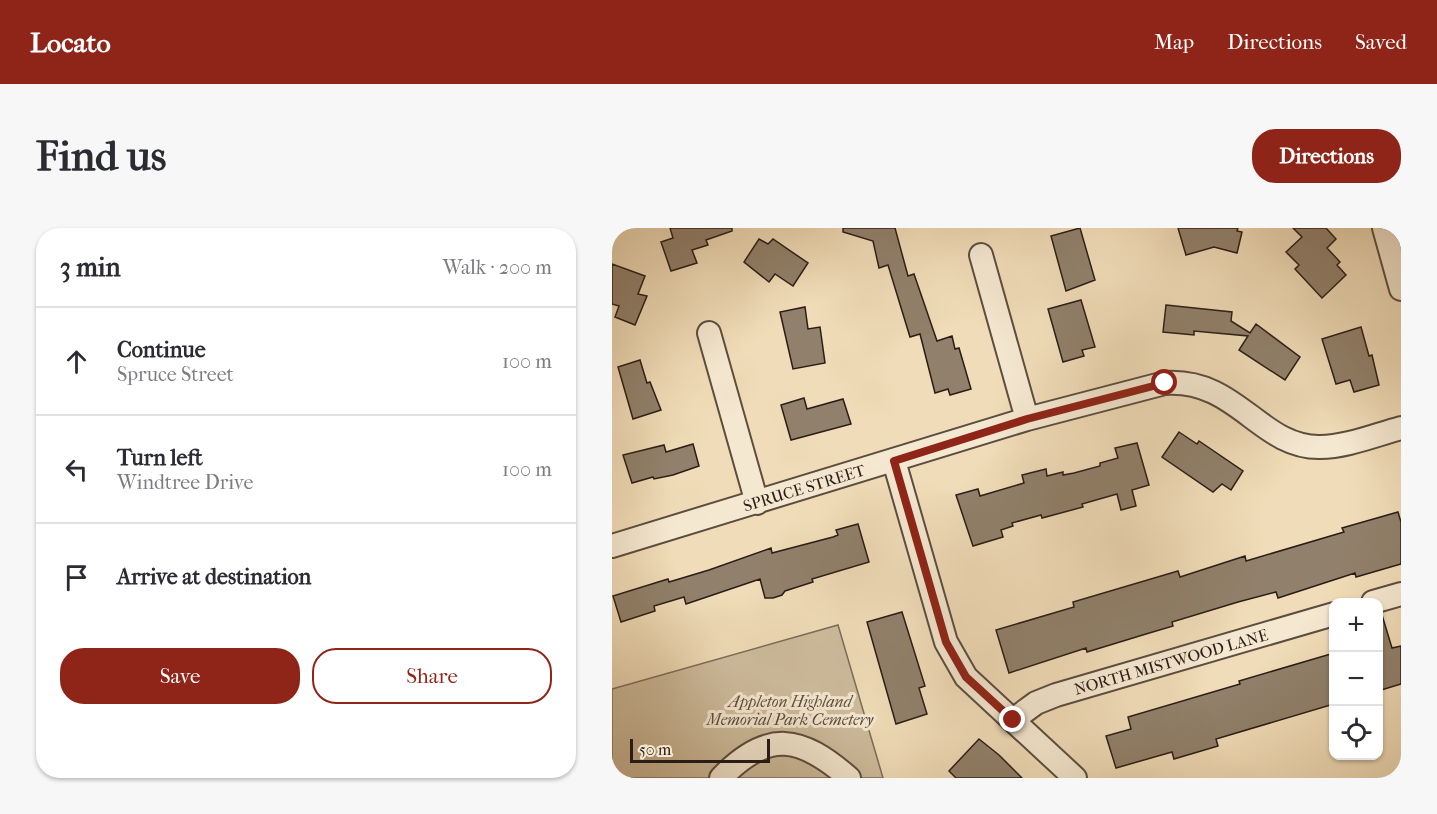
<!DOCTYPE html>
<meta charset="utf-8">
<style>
body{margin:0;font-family:"IM FELL French Canon",serif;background:#f7f7f7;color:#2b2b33}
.controls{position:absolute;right:18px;bottom:18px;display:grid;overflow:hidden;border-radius:12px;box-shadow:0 2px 4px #0004}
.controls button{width:54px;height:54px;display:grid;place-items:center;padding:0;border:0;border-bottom:2px solid #e1e1e2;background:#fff;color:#2b2b33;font:30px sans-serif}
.scale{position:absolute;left:18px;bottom:15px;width:140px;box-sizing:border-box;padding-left:6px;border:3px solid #2a1d17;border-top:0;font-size:16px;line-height:21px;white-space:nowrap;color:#2a1d17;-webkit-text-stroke:4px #f5e8d1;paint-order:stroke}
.stop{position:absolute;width:18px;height:18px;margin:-14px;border:4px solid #8f2418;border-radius:50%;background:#fff}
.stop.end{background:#8f2418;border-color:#fff;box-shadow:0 2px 6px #0008}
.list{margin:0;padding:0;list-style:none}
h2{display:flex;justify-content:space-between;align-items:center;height:78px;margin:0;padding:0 24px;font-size:26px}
h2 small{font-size:20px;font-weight:400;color:#7c7c81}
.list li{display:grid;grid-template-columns:39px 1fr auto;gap:18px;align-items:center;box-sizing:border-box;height:108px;padding:0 24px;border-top:2px solid #e1e1e2}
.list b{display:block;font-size:22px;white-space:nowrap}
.list p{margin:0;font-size:20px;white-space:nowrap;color:#7c7c81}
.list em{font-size:20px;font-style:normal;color:#7c7c81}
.actions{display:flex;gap:12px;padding:18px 24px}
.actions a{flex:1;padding:14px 0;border:2px solid #8f2418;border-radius:24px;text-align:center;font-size:21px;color:#8f2418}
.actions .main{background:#8f2418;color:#fff}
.icon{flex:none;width:33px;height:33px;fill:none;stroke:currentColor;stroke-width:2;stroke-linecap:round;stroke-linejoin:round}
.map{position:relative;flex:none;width:789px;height:550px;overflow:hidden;border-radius:24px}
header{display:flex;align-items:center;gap:36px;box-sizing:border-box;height:84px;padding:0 30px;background:#8f2418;color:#fff}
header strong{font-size:28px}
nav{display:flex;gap:33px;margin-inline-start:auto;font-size:21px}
.intro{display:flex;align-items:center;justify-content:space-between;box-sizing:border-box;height:144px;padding:0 36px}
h1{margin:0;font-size:42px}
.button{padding:15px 27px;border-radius:24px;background:#8f2418;color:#fff;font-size:21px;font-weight:700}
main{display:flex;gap:36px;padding:0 36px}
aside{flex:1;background:#fff;border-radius:24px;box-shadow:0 2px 4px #0004}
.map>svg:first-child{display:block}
.green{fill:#cebc9d;stroke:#7c6c5a;stroke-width:1.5}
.building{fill:#91806b;stroke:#2a1d17;stroke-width:1.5}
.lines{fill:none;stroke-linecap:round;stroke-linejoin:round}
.minor-casing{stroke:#5c4d3f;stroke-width:26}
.minor{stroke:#f5e8d1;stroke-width:22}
.route{stroke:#8f2418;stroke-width:8}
.labels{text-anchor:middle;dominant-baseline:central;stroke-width:6;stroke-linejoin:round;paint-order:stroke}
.street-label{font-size:16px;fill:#2a1d17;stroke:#f5e8d1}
.park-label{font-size:16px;font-style:italic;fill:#5b4d3f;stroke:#f5e8d1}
</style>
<header>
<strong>Locato</strong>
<nav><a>Map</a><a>Directions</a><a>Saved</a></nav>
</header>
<div class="intro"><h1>Find us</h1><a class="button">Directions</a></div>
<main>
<aside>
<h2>3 min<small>Walk · 200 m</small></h2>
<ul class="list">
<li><svg class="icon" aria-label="ahead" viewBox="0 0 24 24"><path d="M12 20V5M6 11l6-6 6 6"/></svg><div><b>Continue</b><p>Spruce Street</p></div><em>100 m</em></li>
<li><svg class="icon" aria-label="left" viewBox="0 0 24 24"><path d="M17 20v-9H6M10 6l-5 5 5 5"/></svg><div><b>Turn left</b><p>Windtree Drive</p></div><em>100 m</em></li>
<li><svg class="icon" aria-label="arrive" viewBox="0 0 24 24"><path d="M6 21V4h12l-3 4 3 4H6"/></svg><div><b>Arrive at destination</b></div></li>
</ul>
<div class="actions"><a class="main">Save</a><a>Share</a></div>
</aside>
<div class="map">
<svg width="789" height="550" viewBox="0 0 789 550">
<rect width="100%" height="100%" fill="#f0dcb8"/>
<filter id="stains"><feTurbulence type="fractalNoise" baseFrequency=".00333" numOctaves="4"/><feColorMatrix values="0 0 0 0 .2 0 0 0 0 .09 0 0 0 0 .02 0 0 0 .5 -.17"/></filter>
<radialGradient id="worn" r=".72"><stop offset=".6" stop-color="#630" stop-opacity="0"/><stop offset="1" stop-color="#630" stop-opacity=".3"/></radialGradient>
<path class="green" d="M226,397l45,153h-271v-89z"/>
<path class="building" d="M58,0h62v3l-26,9 2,5 -16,5 5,13 -26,8 -10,-29 12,-4z
M231,0h52l13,48 6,-2 23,67 15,-5 3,13 4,-1 12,41 -21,6 -2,-6 -13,4 -15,-59 -10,3 -22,-72 -9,3 -6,-27 -30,-9z
M468,0l15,52 -29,11 -15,-55z
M566,0h60l-1,3 5,1 -5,21 -23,-6 -28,8z
M681,0h33l10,11 -9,9 13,14 -3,3 9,10 -24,23 -27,-29 4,-4 -13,-13 16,-15z
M147,11l9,5 5,-5 35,24 -15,23 -18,-12 -6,8 -25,-20z
M0,36l33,12 -7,18 9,2 -12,29 -20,-8 4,-11 -7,-2z
M469,72l14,47 -13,3 2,6 -21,6 -15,-53z
M554,77l66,7 -1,9 19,12 6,-9 44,33 -15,23 -46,-30 9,-14 -54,-5v4l-31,-3z
M193,79l3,22 12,-2 5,36 -32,6 -13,-57z
M749,99l8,29 3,-1 7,30 -25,7 -4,-12 -14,4 -14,-45z
M28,132l7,23 3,-1 11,28 -28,9 -15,-52z
M192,170l3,11 36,-10 8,25 -60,16 -10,-35z
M567,204l18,12 2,-3 44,30 -12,19 -9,-6 -9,8 -51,-35z
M525,215l12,42 -17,5 4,16 -15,4 -4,-16 -35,10 1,3 -41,11 -1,-3 -29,8 1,3 -12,4 2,7 -30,9 -17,-51 22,-6 2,7 44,-13 -2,-8 24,-6 1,7 16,-4v3l11,-2 26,-7v-3l18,-5 -3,-10z
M81,216l6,22 -26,9 -19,4 -1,-2 -21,6 -9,-28 41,-10 2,7z
M786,284l3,10v42l-45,13 -1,-4 -77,25 -2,-6 -38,10 -66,20 1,4 -27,8 -59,18 -1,-4 -77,25 -13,-43 78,-23 -1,-5 105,-31 2,6 65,-21 1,5 98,-29 -2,-4z
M246,296l11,38 -57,17 1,3 -28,9 -3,4 -9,3h-8l-5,-19 -74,25 -2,-7 -30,9 1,5 -34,11 -8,-26 55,-17 1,3 40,-12 62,-22 1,5 61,-16 5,-2 -2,-5z
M290,384l23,74 -6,2 8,26 -31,10 -29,-102z
M770,387l10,33 9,-2v38l-23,7v-75z
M722,425v51l-118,35 2,7 -44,13 -2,-7 -56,16 -10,-32 25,-7 -3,-12 112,-33 -1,-3z
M367,511l20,16 23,23h-66l-7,-7z"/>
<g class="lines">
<defs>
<path id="minor" d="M772,0l17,61
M369,27l46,164
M97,105l48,170
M282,233l52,181 20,35 109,101
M0,318l415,-127 138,-36c72,-5 95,65 155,64 26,0 55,-12 81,-19
M761,374l28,-8
M401,492l23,-17 20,-8 278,-81
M109,550c47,-49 80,-42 128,0"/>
</defs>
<use href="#minor" class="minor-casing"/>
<use href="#minor" class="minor"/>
</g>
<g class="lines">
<path class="route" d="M401,492l-47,-43 -20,-35 -52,-181 133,-42 138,-36"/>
</g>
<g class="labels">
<g class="street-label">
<text transform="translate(192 260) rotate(-17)">SPRUCE STREET</text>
<text transform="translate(559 434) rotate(-16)">NORTH MISTWOOD LANE</text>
</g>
<g class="park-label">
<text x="178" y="473">Appleton Highland<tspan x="178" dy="18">Memorial Park Cemetery</tspan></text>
</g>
</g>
<rect width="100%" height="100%" filter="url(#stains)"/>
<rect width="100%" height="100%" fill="url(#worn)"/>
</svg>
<div class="controls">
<button>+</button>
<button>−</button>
<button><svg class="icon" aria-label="locate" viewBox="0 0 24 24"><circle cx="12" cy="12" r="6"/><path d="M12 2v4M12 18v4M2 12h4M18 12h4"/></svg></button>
</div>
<div class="scale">50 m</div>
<div class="stop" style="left:553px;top:155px"></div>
<div class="stop end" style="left:401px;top:492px"></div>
</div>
</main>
